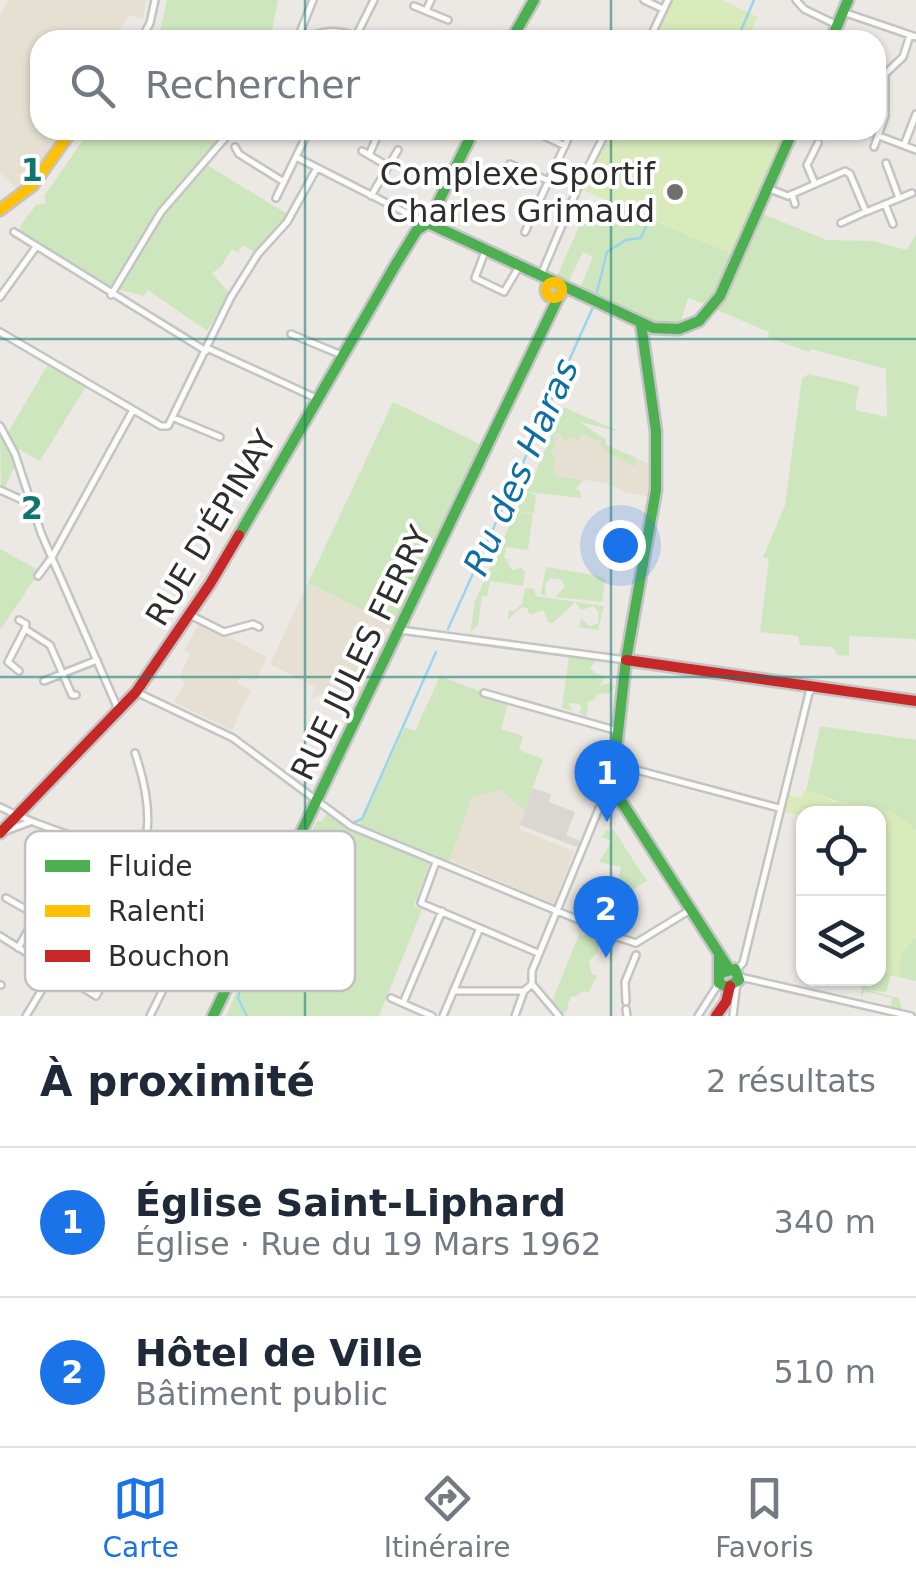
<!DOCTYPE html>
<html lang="fr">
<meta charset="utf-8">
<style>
body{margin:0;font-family:"DejaVu Sans",sans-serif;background:#f6f6f7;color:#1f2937}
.controls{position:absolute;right:30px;bottom:30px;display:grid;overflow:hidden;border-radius:20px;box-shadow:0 2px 8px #0004}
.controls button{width:90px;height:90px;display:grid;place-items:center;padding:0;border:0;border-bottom:2px solid #e0e1e3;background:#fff;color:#1f2937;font:50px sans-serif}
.you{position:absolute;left:620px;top:545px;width:35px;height:35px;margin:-25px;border:8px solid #fff;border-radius:50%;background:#1a73e8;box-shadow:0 0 0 15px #1a73e833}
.badge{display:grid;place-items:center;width:65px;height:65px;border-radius:50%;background:#1a73e8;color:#fff;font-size:32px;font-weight:700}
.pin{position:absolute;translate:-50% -82px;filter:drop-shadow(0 2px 5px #0008)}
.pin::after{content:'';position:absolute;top:52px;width:35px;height:30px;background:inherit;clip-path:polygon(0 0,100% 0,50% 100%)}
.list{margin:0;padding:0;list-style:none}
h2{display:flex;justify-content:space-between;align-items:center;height:130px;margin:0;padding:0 40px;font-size:42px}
h2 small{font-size:32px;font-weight:400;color:#747a83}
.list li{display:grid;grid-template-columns:65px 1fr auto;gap:30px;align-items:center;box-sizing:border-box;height:150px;padding:0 40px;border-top:2px solid #e0e1e3}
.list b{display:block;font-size:38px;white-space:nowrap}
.list p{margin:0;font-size:32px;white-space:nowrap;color:#747a83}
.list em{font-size:32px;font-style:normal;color:#747a83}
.icon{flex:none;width:55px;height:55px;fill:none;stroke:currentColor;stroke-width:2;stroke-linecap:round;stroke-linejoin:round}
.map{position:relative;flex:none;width:916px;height:1016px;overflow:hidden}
.search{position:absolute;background:#fff;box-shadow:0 2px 8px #0004;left:30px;right:30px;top:30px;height:110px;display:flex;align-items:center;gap:25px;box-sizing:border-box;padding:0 35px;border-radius:30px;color:#747a83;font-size:38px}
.sheet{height:430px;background:#fff}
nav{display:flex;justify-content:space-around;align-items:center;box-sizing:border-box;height:140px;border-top:2px solid #e0e1e3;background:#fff;font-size:28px;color:#747a83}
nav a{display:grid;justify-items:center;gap:5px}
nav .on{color:#1a73e8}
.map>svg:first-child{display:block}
.education{fill:#e6e0d3}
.green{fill:#cee6be}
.pitch{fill:#d9eabb}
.plaza{fill:#dad6d2}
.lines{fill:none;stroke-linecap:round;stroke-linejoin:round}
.stream{stroke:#99d6ec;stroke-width:2.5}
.street-casing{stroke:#c5c4c5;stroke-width:10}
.fast-casing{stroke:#c5c4c5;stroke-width:15}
.slow-casing{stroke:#c5c4c5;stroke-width:15}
.jam-casing{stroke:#c5c4c5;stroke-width:15}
.street{stroke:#fcfcfb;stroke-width:5}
.fast{stroke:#4caf50;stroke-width:10}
.slow{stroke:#ffc107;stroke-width:10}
.jam{stroke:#c62828;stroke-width:10}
.grid{fill:none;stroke:#0f766e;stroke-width:2.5;stroke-opacity:0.55}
.poi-dot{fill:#706f6e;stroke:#fff;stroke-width:4}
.labels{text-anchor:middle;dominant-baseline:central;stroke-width:8;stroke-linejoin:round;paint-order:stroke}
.poi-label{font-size:32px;fill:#2e2e2e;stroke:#fff;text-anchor:end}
.street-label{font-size:32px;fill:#2e2e2e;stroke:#fff}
.water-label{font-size:35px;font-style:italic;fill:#0d6fa3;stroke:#fff}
.key{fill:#fff;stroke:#c0c0c0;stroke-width:2.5}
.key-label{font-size:28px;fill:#2e2e2e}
.grid-label{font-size:32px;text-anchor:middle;font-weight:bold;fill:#0f766e;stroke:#fff;stroke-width:8;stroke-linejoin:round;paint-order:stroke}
</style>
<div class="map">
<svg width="916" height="1016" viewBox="0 0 916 1016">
<rect width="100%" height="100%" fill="#ece8e4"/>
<path class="education" d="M9,0h137l-3,19 -14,-4 -16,25h-73v90h26l-42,65 -24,-22v-158z
M557,423l95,42 -3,31 -22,-3 -21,-10 -29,-4 -13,10h-35z
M308,583l87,43 -2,4 -8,-2 -1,4 6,3 -8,17 -19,40 -12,8 -7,-11 -10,6 -4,-5 -20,10 5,-13 -45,-23z
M200,622l67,35 -11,23 -15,-3 -4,6 14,7 -19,40 -58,-28 11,-20 -6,-4 11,-24 -6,-4z
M478,778l51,21 -10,30 55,22 -20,53 -104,-44z"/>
<path class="green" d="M167,0h111l-8,40h-112z
M90,130h140l-26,33 83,51 -4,10 -27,29 -13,-8 -5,8 -6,-4 -11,18 -9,6 17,20 -22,38 -59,-41 -4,6 -38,-10 -86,-54 1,-7 15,-20 10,-2 -2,-7z
M605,200l130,55 -27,50 -20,-7 -8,26 -32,-3 -68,-33 13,-31 -10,-5 -14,29 -12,-5 31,-70 12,5z
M763,214l64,26 46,1 34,9 9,-16v408l-2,-3 -65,-3v20l-12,-1 -4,-8 -33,-2 -2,-9 -38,-4 9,-73 -6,-2 22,-52 17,-127 7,-4 50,12 -4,24 32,7 -1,-48 -75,-20 -2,3 -41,-15 1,-5 -52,-22z
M47,366l40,19 -47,76 -24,-13 -3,5 4,9 -12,25 -4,1 -1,-55 4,6z
M393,402l89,43 -87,181 -87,-43z
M563,407l58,25 -41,-10 26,18v5l30,13 -1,9 -33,-18 -2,-7 -17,-8 -6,7 -7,-5 -5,6 -5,-8h-6l1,12 -4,7 4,6 -2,13 4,5 27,3 -9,9 5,2 1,7 -54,-6 9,3 -2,18 -14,-1 13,2 -5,36 -22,-3 -2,11 9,3 -9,-1 4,2 4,8 9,-2 4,4 -2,14 -33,-5 -3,15h-5l-4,29 -8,8 5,-32 51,-112 3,-1z
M0,549l40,22 -40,59z
M546,567l54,9 5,3 -3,23 -47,-5 10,-10 -3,-7 -12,-2 -5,7 1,10 -5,-1z
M525,588l9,1 2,7 68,10 -6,24 -19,-3 2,-9 9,9 8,-4 1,-11 -6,-6 -11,4 -7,-8 -22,21h-4l-6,-13 -13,5 -3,-7 -5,-1 -14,12 1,-9 5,1 8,-7z
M569,656l28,4 -7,7 5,6 10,4 -6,9 11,-3 4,4 -3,6 -14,1 -3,6 -6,1 -1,16 -8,-5 3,-3 -3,-5 -11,-1 5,8 -11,-3z
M440,676l42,16v3l26,8 -7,26 22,7 -4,14 24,9 -18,52 -24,-21 -29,7 -23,65 -93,-36 5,-4 44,-95 10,4z
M820,726l96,14v241l-25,-6 -5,17 -24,-3 37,9 3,11 -18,-3 7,-1 1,-7 -28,-7 -3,7 6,4 -6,-1 1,-22 16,-1v-164l-72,-23z
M327,813l24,16 79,33 -16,44 8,4 -43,106h-153l51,-117 31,13 25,-50 -30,-15 14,-26h5z
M613,829l34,52 -29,17c-12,-6 -24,0 -34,-4l3,-10 17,4 3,-7 11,2 3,-16 -22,-5 13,-21 -10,-4 4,-7 5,2z
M600,931l-2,21 -9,9 3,13 5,2 -9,17 -5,-2 -8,6 -4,-1 -4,10 2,2 -5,5 -12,-12 28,-69 2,4z"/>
<path class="pitch" d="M671,0h51l36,17 -11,23h-94z
M611,130h177l-53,125 -152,-65z
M803,790l22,5 6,6c33,4 63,3 85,30v106l-15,18 -2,20 -20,-5 -1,-156h-74l-1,2 -19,-4 4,-17 13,3z"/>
<path class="plaza" d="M533,788l18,6 -2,8 26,10 -9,23 14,6 -3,6 -57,-22z"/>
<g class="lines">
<path class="stream" d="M737,40l17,-40
M596,296l11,-44 19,-12 15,-2 7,-17
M448,629l146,-324
M355,822l7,-3 74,-167
M243,978l-5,20 9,18"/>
<defs>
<path id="street" d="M644,0l19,9
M796,0l8,9 33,16
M414,6l34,14
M426,11l5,-11
M843,12l73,25
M357,34l15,6
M141,40l9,-17 5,-23
M297,40l16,-40
M305,40c16,-11 32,-10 51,-4
M354,40l20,-40
M649,40l19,-40
M536,132l29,14
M879,136l37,14
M904,145l12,-31
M235,147l4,7 45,28
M874,147l11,-31v-42l18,-17 7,-22
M362,151l24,14
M369,155l11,-25
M296,157l130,66
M886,163l13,35
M510,164l39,17
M557,166l24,12
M815,184l-8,-19 11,-22
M767,188l21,8 57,-25 5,3 16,38 46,-19
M792,194l3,10
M371,196l27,-46
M276,198l33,-68
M885,204l8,20
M841,223l24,-11
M14,232l192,119
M525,232l47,-102
M486,249l-11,29 29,14 16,-27
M541,275l38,-90 28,-55
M111,295l50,-83 71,-82
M0,297l36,-50
M0,332l161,94h7l63,-129 27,-43 29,-32 30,-54
M291,334l53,22
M207,348l111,51
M174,418l46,19
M0,426l15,28 26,79 77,176
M0,490l29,13
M38,576l14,-19 81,-147
M190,615l34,17 29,-8 6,3
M25,629l25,16 22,50h4
M400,630l226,30
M19,671l-11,-9 17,-33 1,-5 -7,-4
M44,681l53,-21
M136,692l97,46 118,88 228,94 23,3 9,12 25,8 54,-33
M484,693l134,38
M135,753c12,35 20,75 4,108
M614,764l165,44
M0,807c35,18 71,28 108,41 34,12 66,30 98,45 23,11 30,30 48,37
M3,832l27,-10
M436,862l-15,41 117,50
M6,898l32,18
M0,936l96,60 5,-9 -4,-3 51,-88v-16l5,-12
M18,948l62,-108
M736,970l7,-7 66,-270 6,-6
M740,977l171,39
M532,984l27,32
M0,985h1
M453,991h71
M391,998l41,18
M626,1002l-1,-20 11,-27
M403,1003l39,-92
M626,1009l1,7
M26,1016l70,-116 21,-47
M150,1016l60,-122
M443,1016l37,-88
M515,1016l9,-25 8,-7v-13l75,-182
M698,1016l21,-33
M733,1016l4,-34"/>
<path id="fast" d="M511,40l23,-40
M831,40l17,-40
M428,223l127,59
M428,223l46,-93
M559,284l94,44 26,1 20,-8 21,-25 73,-166
M641,324l15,107v59l-30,170 -12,108 -7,21 16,15 106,165
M239,535l157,-271 21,-34 11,-7
M719,957v26l8,4 12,-7 -4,-11 -14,4
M213,1016l346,-720"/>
<path id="slow" d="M0,210l33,-25 39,-55
M546 290a8 8 0 1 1 16 0a8 8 0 1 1-16 0Z"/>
<path id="jam" d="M626,660l290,41
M0,833l136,-141 74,-108 29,-49
M716,1016l10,-14 4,-16"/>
</defs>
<use href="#street" class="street-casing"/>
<use href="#fast" class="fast-casing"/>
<use href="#slow" class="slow-casing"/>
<use href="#jam" class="jam-casing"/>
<use href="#street" class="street"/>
<use href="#fast" class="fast"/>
<use href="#slow" class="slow"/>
<use href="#jam" class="jam"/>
</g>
<path class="grid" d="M305,0v40M611,0v40M305,130v886M611,130v886M0,339h916M0,677h916"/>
<circle class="poi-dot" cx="675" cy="192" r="10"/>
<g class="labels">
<g class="poi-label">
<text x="655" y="174">Complexe Sportif<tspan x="655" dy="37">Charles Grimaud</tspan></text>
</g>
<g class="street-label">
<text transform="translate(211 528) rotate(-59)">RUE D'ÉPINAY</text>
<text transform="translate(361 653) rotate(-64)">RUE JULES FERRY</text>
</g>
<g class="water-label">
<text transform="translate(521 467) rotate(-66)">Ru des Haras</text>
</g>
</g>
<rect x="25" y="831" width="330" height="160" rx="15" class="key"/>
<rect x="45" y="860" width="45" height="12" fill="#4caf50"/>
<rect x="45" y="905" width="45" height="12" fill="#ffc107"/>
<rect x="45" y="950" width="45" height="12" fill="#c62828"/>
<g class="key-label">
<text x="108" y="876">Fluide</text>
<text x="108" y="921">Ralenti</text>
<text x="108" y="966">Bouchon</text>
</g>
<g class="grid-label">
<text x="32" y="181">1</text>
<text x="32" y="519">2</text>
</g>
</svg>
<div class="controls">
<button><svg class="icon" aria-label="locate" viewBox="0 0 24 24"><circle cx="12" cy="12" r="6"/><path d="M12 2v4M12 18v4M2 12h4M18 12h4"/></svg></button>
<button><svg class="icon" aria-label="layers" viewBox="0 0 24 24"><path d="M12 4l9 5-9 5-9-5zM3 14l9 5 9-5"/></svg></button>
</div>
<div class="you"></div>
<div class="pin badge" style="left:607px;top:822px">1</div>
<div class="pin badge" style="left:606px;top:958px">2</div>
<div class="search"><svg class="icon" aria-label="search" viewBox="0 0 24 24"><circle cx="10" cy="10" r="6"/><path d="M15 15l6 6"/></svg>Rechercher</div>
</div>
<section class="sheet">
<h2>À proximité<small>2 résultats</small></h2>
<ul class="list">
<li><span class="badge">1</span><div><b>Église Saint-Liphard</b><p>Église · Rue du 19 Mars 1962</p></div><em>340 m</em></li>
<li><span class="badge">2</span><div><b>Hôtel de Ville</b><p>Bâtiment public</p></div><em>510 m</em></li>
</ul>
</section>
<nav>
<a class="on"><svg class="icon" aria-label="map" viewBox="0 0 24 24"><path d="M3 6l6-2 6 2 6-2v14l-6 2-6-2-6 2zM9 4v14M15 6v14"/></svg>Carte</a>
<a><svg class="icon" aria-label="directions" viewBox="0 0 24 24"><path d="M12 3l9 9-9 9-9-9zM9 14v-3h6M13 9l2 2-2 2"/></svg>Itinéraire</a>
<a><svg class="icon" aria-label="saved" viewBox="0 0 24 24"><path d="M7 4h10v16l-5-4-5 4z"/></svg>Favoris</a>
</nav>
